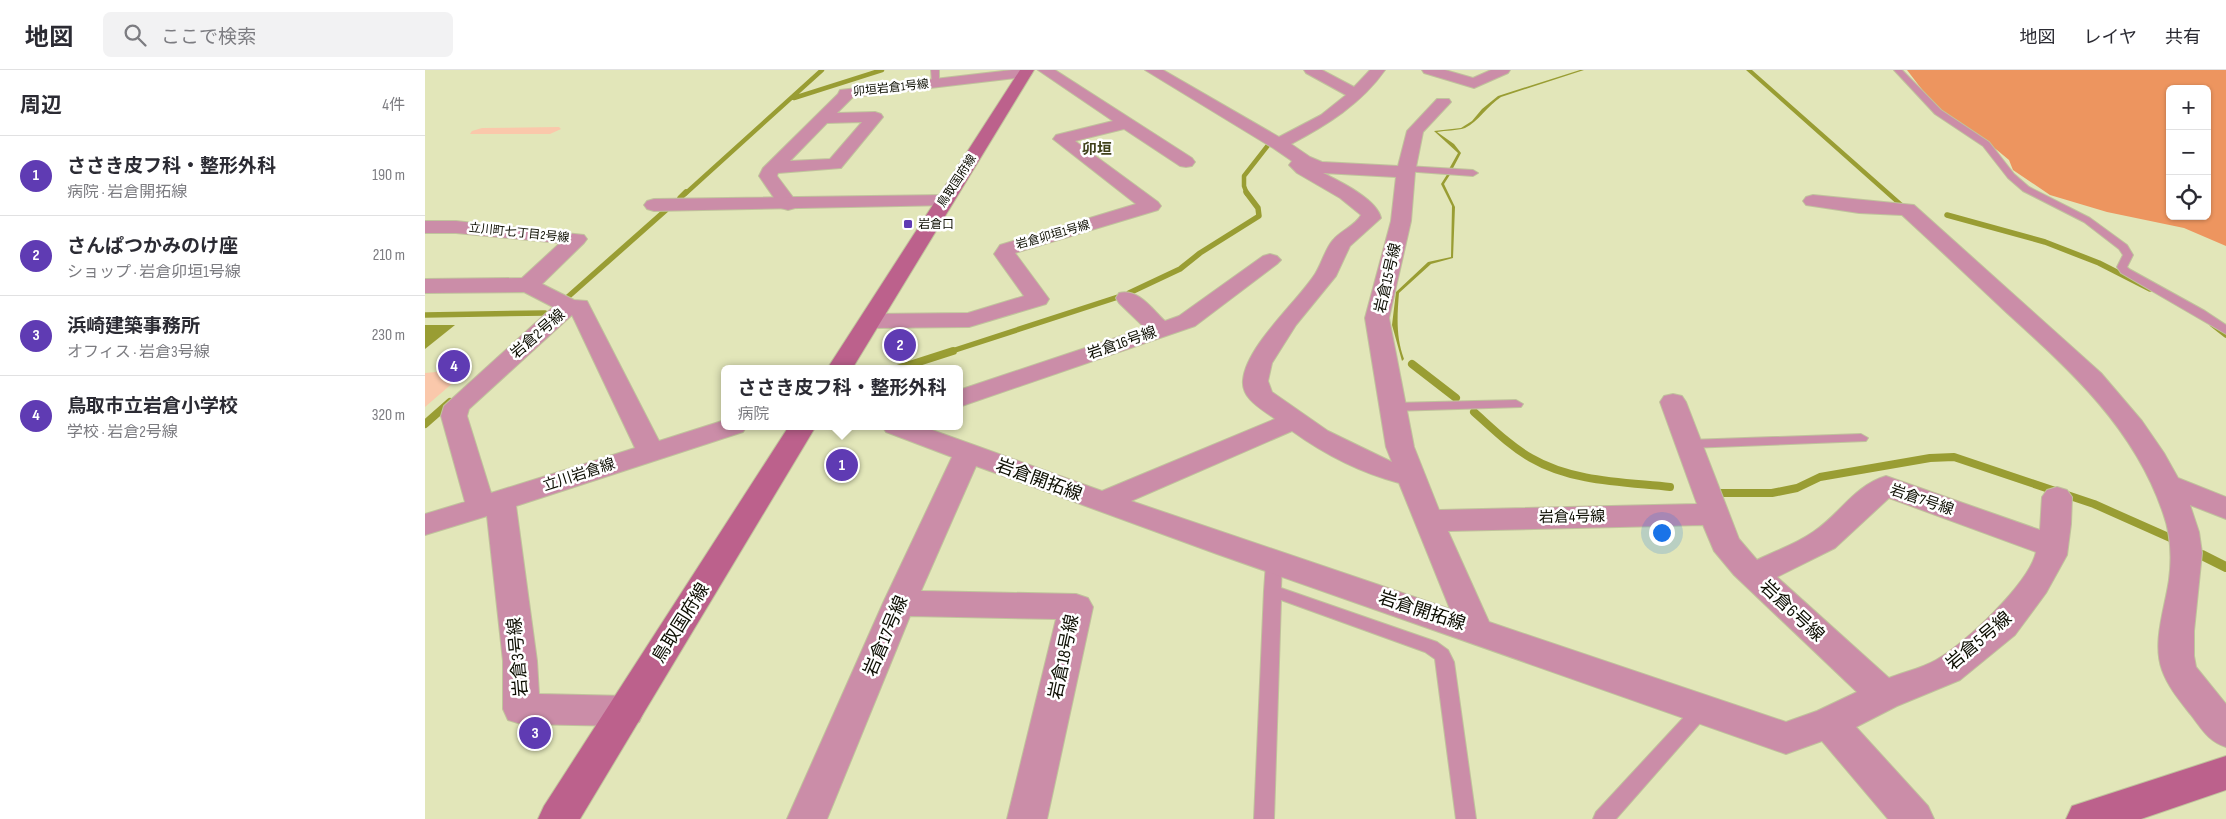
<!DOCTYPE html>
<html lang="ja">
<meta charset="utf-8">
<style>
body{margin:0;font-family:"Sofia Sans Condensed","Noto Sans JP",sans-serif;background:#f2f2f3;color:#2b2b33}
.controls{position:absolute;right:15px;top:15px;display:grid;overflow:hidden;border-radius:8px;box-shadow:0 1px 4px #0004}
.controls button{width:45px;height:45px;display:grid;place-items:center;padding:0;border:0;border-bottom:1px solid #e1e1e2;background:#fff;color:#2b2b33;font:25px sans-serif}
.you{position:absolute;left:1236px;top:462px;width:18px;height:18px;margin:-12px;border:4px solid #fff;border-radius:50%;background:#1a73e8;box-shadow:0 0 0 8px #1a73e833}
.badge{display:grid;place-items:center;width:32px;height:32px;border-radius:50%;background:#5f3bb3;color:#fff;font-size:16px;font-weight:700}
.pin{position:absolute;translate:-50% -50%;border:2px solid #fff;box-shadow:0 1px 5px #0006}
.popup{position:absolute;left:296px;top:295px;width:242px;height:65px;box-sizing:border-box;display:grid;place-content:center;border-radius:8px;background:#fff;filter:drop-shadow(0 1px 4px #0005);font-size:16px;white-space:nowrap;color:#7c7c81}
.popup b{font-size:19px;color:#2b2b33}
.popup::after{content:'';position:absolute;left:50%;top:100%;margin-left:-10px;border:10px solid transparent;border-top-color:#fff}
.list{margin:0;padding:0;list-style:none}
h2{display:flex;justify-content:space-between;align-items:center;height:65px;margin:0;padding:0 20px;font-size:21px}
h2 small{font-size:16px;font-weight:400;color:#7c7c81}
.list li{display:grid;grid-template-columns:32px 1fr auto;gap:15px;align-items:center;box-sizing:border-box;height:80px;padding:0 20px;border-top:1px solid #e1e1e2}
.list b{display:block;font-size:19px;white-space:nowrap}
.list p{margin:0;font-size:16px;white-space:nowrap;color:#7c7c81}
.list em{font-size:16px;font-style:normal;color:#7c7c81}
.icon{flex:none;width:28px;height:28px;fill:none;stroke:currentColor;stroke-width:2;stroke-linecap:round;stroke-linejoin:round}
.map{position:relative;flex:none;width:1801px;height:749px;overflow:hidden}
header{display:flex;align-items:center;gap:30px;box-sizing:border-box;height:70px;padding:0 25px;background:#fff;border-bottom:1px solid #e1e1e2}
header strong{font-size:24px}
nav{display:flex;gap:28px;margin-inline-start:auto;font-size:18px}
.search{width:350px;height:45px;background:#f2f2f3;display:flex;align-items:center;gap:12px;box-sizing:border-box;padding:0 18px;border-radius:8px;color:#7c7c81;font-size:19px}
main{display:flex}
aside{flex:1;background:#fff}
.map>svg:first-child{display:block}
.green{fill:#fac8ab}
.forest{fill:#ed955f;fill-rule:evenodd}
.water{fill:#999d33}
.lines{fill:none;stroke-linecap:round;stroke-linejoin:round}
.stream-far3{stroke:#999d33;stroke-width:4.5}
.stream-far2{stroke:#999d33;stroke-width:5.5}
.stream-far1{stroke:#999d33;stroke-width:8}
.stream{stroke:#999d33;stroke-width:10}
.service-casing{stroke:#c0c39c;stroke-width:2}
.minor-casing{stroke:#c0c39c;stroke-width:2}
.tertiary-casing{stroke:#c0c39c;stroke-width:2}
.secondary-casing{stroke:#c0c39c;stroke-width:2}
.service{fill:#cb8da8;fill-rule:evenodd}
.minor{fill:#cb8da8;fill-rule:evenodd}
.tertiary{fill:#cb8da8;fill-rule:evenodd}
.secondary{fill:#bc618c;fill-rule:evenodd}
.poi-dot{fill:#5f3bb3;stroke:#fff;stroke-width:2}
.labels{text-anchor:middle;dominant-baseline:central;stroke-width:5;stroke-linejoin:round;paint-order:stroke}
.far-street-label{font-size:12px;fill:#0c0d01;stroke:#fff}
.far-poi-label{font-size:12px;fill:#0c0d01;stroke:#fff;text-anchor:start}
.far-quarter-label{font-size:15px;font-weight:bold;fill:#40421b;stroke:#fff}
.street-label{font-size:15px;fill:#0c0d01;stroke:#fff}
.near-street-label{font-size:18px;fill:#0c0d01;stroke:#fff}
</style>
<header>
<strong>地図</strong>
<div class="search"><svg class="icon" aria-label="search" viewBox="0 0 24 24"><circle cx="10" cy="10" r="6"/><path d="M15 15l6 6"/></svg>ここで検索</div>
<nav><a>地図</a><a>レイヤ</a><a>共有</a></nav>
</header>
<main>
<aside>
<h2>周辺<small>4件</small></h2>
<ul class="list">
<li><span class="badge">1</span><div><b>ささき皮フ科・整形外科</b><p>病院 · 岩倉開拓線</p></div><em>190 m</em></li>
<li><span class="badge">2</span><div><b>さんぱつかみのけ座</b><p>ショップ · 岩倉卯垣1号線</p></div><em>210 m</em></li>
<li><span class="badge">3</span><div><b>浜崎建築事務所</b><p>オフィス · 岩倉3号線</p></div><em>230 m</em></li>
<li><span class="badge">4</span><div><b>鳥取市立岩倉小学校</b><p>学校 · 岩倉2号線</p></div><em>320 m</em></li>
</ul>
</aside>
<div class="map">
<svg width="1801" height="749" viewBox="0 0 1801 749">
<rect width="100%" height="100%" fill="#e2e6b9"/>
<path class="green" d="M134,57l2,2 -11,5h-80l2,-3 10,-3z
M44,299l-44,38v-34z"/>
<path class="forest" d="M1482,0h319v176l-42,-18 -77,-16 -57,-17 -37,-25 -4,-10 -12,-10 -54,-38 -13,-12zM1745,19h37v127h-37z"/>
<path class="water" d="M1155,0h4l-83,27c-13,8 -23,25 -36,31 -9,3 -19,2 -28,4l17,12 7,9 -9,17 -3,-1 9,-16 -24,-22 27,-3 11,-7 10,-12 16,-13z
M1321,0h6l155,137h-7z
M1023,103h3l-7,11 11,23 -2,51 -22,6 -32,29c-2,24 -3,44 5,66l-2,2 -10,-36 4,-33 32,-30 23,-5 1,-51 -11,-22z
M0,255h30l-30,24z"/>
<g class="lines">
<path class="stream-far3" d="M369,28l88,-28
M260,124l137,-124
M822,124l-3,-8v-10l25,-32"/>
<path class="stream-far2" d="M255,128l6,-6
M1522,145l98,27 54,21 51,26
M704,223l51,-24 20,-16 59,-37 -1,-8 -12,-16
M136,233l105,-93
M0,245l120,-2
M1787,254l14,11
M524,282l169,-55"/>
<path class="stream-far1" d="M987,294l44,34
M472,299l56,-18
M1049,342c18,16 36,34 57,46 41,24 93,24 139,29
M0,354l25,-22
M1293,423h54l25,-5 23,-11 110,-19 24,-1 140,47 81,36
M1770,482l9,4"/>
<path class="stream" d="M1777,485l24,12"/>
<defs>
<path id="service" d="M506,0h8v15l-7,-2z
M1469,0h8l39,40 48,32 25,32 15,13 61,31 37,27 6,10 -6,12 2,2 76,42 21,14v9l-105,-61 -4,-6 6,-12 -4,-6 -35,-27 -61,-31 -15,-13 -25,-32 -48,-32z
M982,96l66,4 5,3 -5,3 -69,-5v-4z
M1091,330l7,4 -2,3 -127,4 -7,-4 7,-4z
M1436,364l7,4 -2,3 -177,7 -7,-4 7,-4z
M849,487l6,2 2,4 -1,25 156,54 11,8 6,12 22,157h-20l-21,-160 -10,-7 -144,-52 -7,219h-20l10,-228 2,-28 2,-4z
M1278,630l6,3 3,5 -3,5 -93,106h-23l3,-7 101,-109z"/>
<path id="minor" d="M587,0h18l2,3 -2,3 -5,1 -172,20 -16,16 38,-1 6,2 2,3 -42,51 -63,5 -1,3 21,28 -3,4 -7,2 -7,-2 -22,-32 4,-8 75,-74 2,-4zM437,52l-32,37 -40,2 37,-38z
M613,0h17l137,88 3,4 -3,4 -6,1 -6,-1 -56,-37 -49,12 83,61 3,4 -3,4 -143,43 34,46 -3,5 -77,23 -98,1 -8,-2 -4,-5 4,-5 8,-2 97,-1 56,-17 -30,-42 6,-9 136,-41 -83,-65 3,-4 57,-14z
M720,0h18l116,67 42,-22 25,-20 -40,-22 -2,-3h18l32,17 16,-17h15c-24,34 -58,55 -94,74l19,13 12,5 76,4 9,-35 30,-32h12l2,3 -28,30 -8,40 -4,49 -22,97 25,129 25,63 258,-6 -37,-102 4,-6 9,-2 9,2 4,6 53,137 18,21c18,-9 39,-16 56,-28 26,-17 42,-47 73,-56l154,54 2,-33 5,-7 10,-3 10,3 5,7 -1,27 -4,31 -21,38 -31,42 -55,45 -63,26 -41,21 72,79 6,13h-46l-66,-78 -36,13 -569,-200 -241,-88 -55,125 155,3 12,4 5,9 -46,212h-40l49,-200 -146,-3 -83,203h-40l96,-216 69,-146 -66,-25 -4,-6h39l181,65 173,-72c-13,-10 -34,-20 -32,-39 3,-34 54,-78 72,-106 7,-11 10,-25 18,-34 7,-9 23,-15 28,-25l-21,-17 -43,-25 -8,-8 3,-4 -19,-13zM898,103l73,4 -5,44 -26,97 21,129 6,15 -64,-31 -56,-39 -4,-11 4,-18 24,-38 40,-49 14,-30 31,-28c-4,-19 -42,-37 -58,-45zM867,361c32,23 69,42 107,52l51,126 -319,-108zM1464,428l147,54c-7,32 -71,91 -100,108 -14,8 -32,12 -47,18l-112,-101 58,-29zM1278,455l11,26 20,24 123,117 -40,19 -31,11 -297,-100 -41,-91z
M997,0h23l28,8 18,-8h19l-2,3 -34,15 -50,-15z
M1388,125l101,10 187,168 41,48 22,32 14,25 48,19v22l-36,-14 9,27 3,21 -8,78v25l2,11 30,37v43c-18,-6 -24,-18 -35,-32 -11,-14 -23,-28 -29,-45 -10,-28 3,-62 7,-90 3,-23 2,-45 -6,-67 -28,-84 -92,-142 -156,-200 -35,-33 -70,-66 -105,-98l-43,-2 -53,-8 -3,-4 3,-4z
M0,151h31l128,14 3,4 -3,4 -42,41 32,16 13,1 72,140 66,-21v6h22l-4,6 -227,74 21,155 2,33 87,2 13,4 5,11 -5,11 -13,4 -105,-2 -13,-4 -5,-11v-48l-16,-145 -62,19v-21l40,-12 -24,-86 3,-10 109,-99 -29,-15 -99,1v-14l97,-1 38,-35 -104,-10h-31zM147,245l63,133 -144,45 -24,-77 2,-7z
M845,184l7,2 4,4 -4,4 -82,62 -236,81v-17l186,-62 -26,-25 -3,-5 3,-5c19,-5 33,16 46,28l14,-5 84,-60z"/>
<path id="tertiary" d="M519,125l7,2 3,4 -3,4 -297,6 -7,-2 -3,-4 3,-4 7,-2z"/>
<path id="secondary" d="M595,0h14l-182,299h-25z
M364,356h27l-236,393h-42l6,-13z
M1801,686v34l-85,29h-75l6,-13z"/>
</defs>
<use href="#service" class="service-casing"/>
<use href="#minor" class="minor-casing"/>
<use href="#tertiary" class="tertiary-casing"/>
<use href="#secondary" class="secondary-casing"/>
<use href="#service" class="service"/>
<use href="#minor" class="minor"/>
<use href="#tertiary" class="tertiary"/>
<use href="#secondary" class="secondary"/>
</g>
<rect class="poi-dot" x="478" y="149" width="10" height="10" rx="2.5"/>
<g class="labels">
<g class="far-street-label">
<text transform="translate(466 18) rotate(-6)">卯垣岩倉1号線</text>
<text transform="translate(532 111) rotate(-57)">鳥取国府線</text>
<text transform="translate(94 163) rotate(6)">立川町七丁目2号線</text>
<text transform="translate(628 165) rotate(-16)">岩倉卯垣1号線</text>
</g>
<g class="far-poi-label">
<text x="493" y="154">岩倉口</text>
</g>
<g class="far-quarter-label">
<text x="672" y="79">卯垣</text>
</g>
<g class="street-label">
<text transform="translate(963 208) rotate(-77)">岩倉15号線</text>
<text transform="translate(113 264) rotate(-41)">岩倉2号線</text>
<text transform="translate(697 273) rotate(-19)">岩倉16号線</text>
<text transform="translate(154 405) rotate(-18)">立川岩倉線</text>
<text transform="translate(1497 430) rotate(19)">岩倉7号線</text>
<text transform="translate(1147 447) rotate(-1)">岩倉4号線</text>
</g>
<g class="near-street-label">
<text transform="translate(614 410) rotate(20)">岩倉開拓線</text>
<text transform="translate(997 541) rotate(18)">岩倉開拓線</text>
<text transform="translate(1367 541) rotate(43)">岩倉6号線</text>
<text transform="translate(256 553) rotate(-58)">鳥取国府線</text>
<text transform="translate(461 566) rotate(-67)">岩倉17号線</text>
<text transform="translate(1554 571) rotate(-40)">岩倉5号線</text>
<text transform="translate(93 587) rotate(-95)">岩倉3号線</text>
<text transform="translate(639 587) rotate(-78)">岩倉18号線</text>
</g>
</g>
</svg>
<div class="controls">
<button>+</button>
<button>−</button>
<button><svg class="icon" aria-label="locate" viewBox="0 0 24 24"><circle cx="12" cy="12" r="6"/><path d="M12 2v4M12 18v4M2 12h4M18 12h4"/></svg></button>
</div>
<div class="you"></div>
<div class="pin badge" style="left:417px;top:395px">1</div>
<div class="popup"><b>ささき皮フ科・整形外科</b>病院</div>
<div class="pin badge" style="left:475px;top:275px">2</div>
<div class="pin badge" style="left:110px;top:663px">3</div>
<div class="pin badge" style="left:29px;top:296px">4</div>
</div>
</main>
